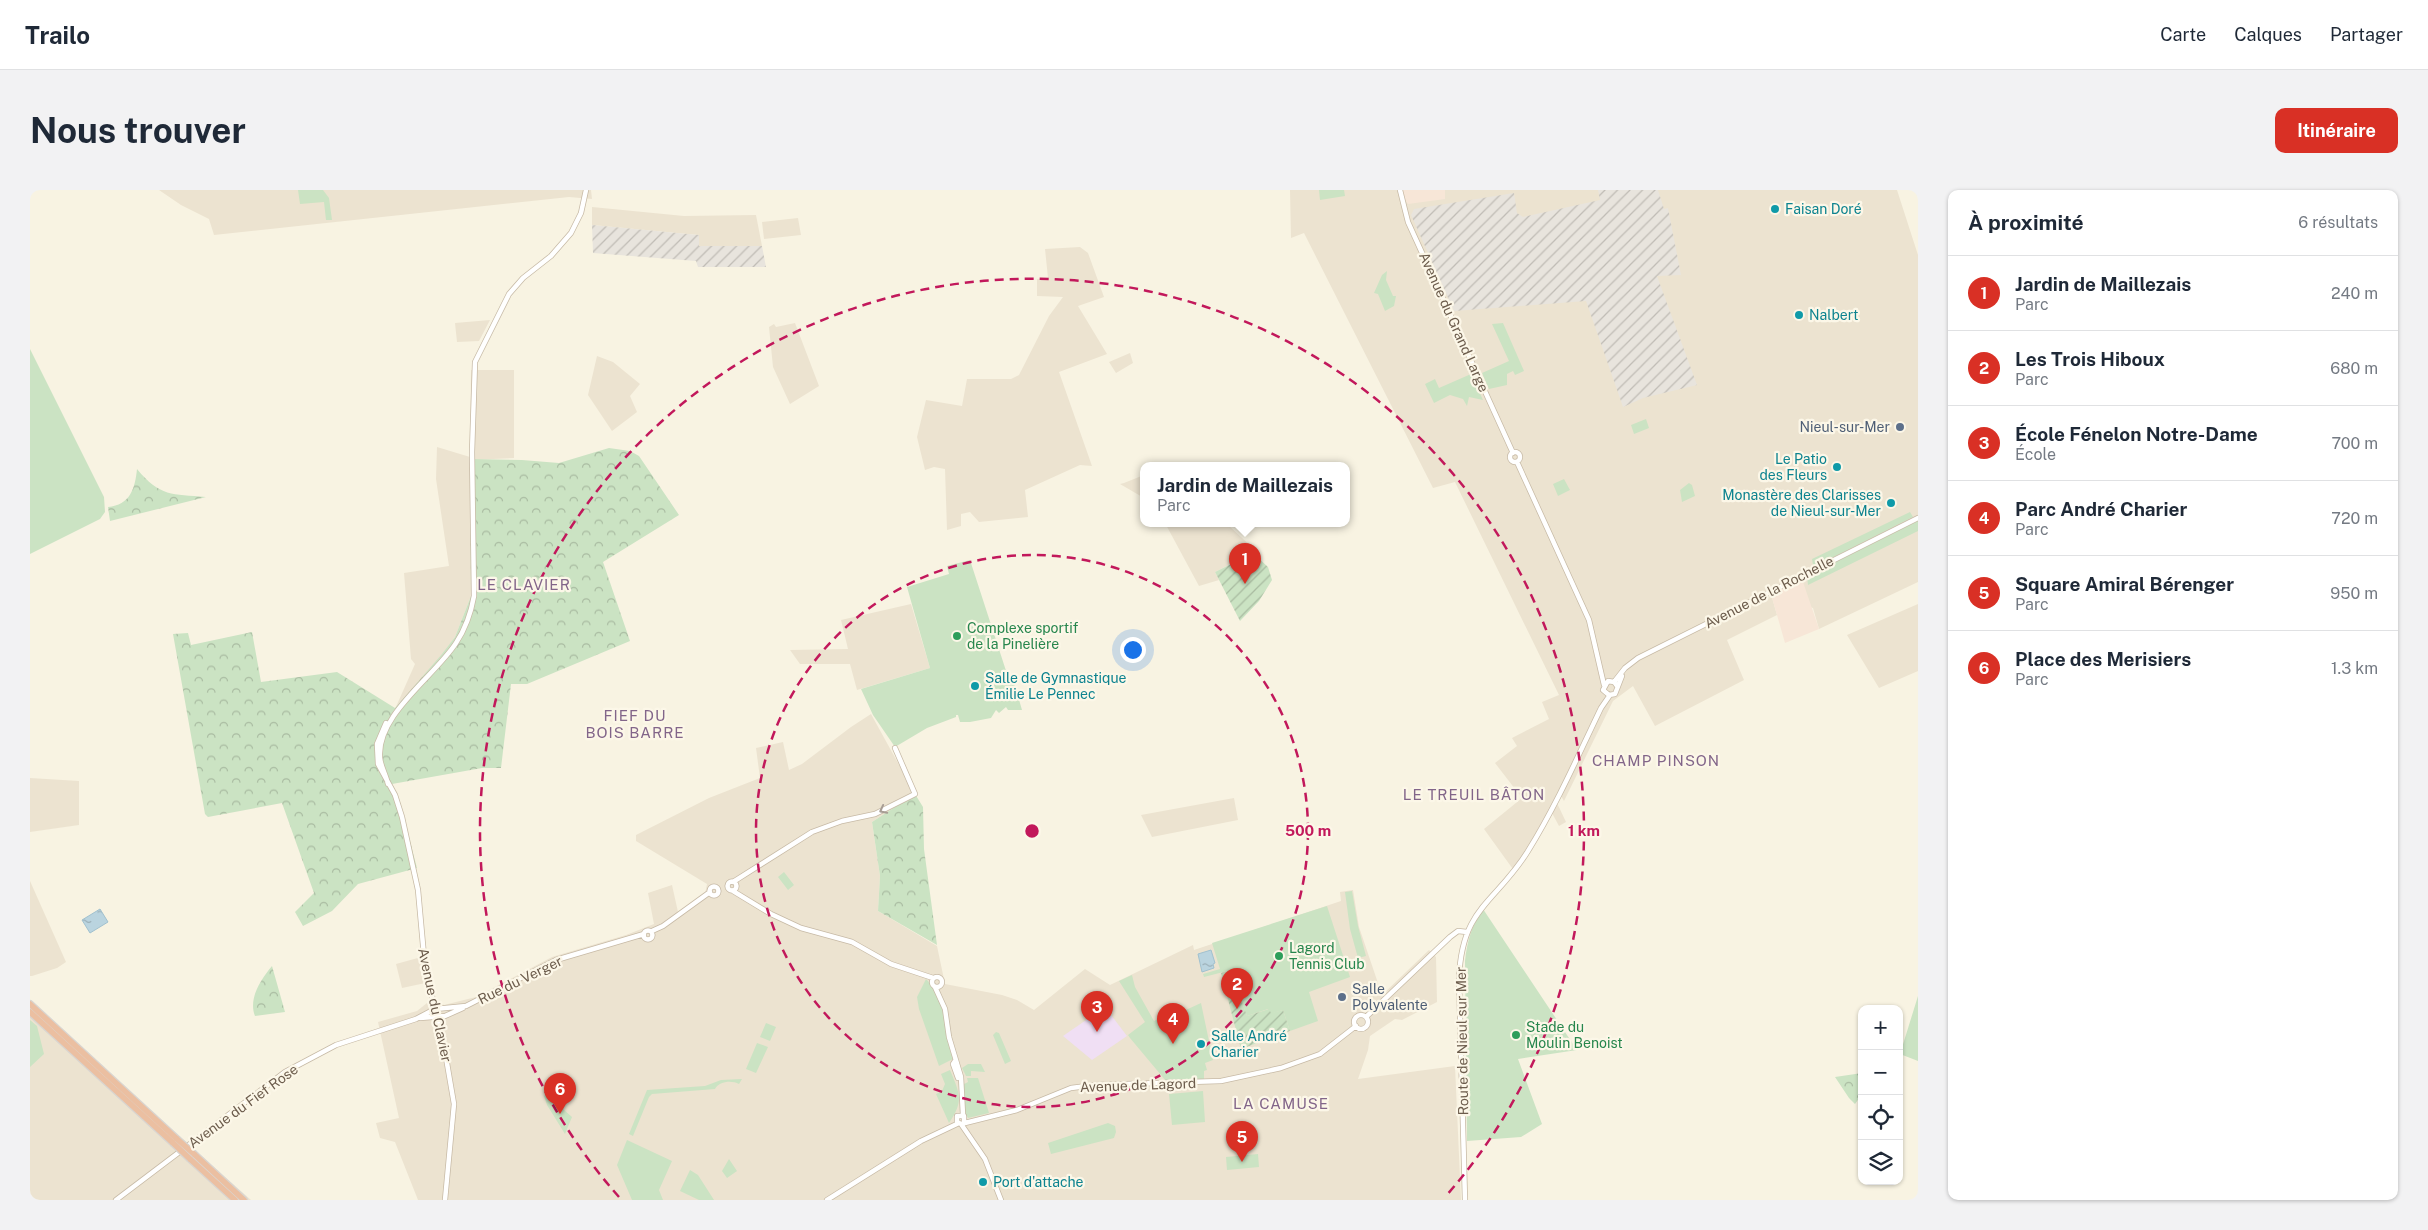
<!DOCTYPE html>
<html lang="fr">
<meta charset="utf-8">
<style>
body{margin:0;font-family:"Public Sans",sans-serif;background:#f2f2f3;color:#1f2937}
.controls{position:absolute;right:15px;bottom:15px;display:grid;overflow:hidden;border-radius:10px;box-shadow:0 1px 4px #0004}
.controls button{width:45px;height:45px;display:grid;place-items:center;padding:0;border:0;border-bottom:1px solid #e0e1e3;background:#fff;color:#1f2937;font:25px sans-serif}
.you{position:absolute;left:1102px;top:459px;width:18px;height:18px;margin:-12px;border:4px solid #fff;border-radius:50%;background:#1a73e8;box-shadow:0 0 0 8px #1a73e833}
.badge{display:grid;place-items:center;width:32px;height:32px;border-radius:50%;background:#d93025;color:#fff;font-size:16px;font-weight:700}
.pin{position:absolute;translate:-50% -41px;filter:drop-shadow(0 1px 2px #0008)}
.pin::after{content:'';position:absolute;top:26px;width:18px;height:15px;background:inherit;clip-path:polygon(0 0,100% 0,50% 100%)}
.popup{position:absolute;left:1110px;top:272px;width:210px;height:65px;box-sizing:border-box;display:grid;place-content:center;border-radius:10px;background:#fff;filter:drop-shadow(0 1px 4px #0005);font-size:16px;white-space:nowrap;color:#747a83}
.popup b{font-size:19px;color:#1f2937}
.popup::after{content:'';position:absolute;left:50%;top:100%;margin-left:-10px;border:10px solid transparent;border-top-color:#fff}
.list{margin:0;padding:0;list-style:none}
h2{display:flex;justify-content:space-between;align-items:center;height:65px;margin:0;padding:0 20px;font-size:21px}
h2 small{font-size:16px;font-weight:400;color:#747a83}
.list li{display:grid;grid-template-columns:32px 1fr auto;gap:15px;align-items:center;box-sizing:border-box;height:75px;padding:0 20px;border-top:1px solid #e0e1e3}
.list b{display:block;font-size:19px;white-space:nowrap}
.list p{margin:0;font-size:16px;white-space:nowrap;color:#747a83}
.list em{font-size:16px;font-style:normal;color:#747a83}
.icon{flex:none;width:28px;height:28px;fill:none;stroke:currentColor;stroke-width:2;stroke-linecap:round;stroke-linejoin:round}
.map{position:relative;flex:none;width:1888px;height:1010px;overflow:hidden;border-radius:10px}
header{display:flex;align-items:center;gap:30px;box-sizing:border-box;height:70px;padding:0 25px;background:#fff;border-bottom:1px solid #e0e1e3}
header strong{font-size:24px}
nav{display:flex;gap:28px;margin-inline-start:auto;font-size:18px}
.intro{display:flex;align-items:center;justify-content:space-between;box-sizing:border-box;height:120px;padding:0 30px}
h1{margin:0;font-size:35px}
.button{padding:12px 22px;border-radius:10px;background:#d93025;color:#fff;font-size:18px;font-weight:700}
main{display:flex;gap:30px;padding:0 30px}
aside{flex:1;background:#fff;border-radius:10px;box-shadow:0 1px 4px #0004}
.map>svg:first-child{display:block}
.residential{fill:#ece3d0}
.commercial{fill:#f7e6d7}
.industrial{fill:url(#industrial-furrows)}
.education{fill:#f0dff4}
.green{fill:#cbe3c3}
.forest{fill:url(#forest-crowns)}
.garden{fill:url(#garden-furrows)}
.water{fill:url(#water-ripples);stroke:#a1c1cf}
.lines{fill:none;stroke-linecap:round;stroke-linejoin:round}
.secondary-casing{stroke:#c7baa6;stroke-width:6}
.highway-casing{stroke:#d9d5d0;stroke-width:8}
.secondary{stroke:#fff;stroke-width:4.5}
.highway{stroke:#ebbfa1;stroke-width:5.5}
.highway-bridge-casing{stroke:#d9d5d0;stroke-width:8;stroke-linecap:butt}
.highway-bridge{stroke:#ebbfa1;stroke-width:5.5}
.oneway{stroke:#a79d94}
.ring{fill:none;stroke:#c2185b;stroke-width:2.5;stroke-dasharray:9 6}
.culture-dot{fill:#0f9aa8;stroke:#fcf7e8;stroke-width:2}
.service-dot{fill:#5c6f8a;stroke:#fcf7e8;stroke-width:2}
.leisure-dot{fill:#2e9e5b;stroke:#fcf7e8;stroke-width:2}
.labels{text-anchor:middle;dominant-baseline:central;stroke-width:4.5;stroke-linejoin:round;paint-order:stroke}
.culture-label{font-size:14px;fill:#0d838f;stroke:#fcf7e8;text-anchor:start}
.street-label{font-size:14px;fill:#6c5c4c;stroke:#fcf7e8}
.service-label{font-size:14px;fill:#4e5e75;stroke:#fcf7e8;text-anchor:end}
.leisure-label{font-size:14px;fill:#27864d;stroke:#fcf7e8;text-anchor:start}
.neighbourhood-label{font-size:15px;letter-spacing:1px;fill:#826589;stroke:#fcf7e8}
.centre{fill:#c2185b;stroke:#fcf7e8;stroke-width:2.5}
.ring-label{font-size:15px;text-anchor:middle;font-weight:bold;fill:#c2185b;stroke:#fcf7e8;stroke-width:4.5;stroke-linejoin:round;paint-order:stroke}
</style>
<header>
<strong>Trailo</strong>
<nav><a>Carte</a><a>Calques</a><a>Partager</a></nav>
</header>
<div class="intro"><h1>Nous trouver</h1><a class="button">Itinéraire</a></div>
<main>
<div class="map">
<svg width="1888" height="1010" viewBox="0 0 1888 1010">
<defs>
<pattern id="industrial-furrows" width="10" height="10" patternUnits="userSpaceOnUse" patternTransform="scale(1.25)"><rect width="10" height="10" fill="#e8e4dd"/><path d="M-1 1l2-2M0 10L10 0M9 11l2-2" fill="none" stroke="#c0bcb5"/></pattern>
<pattern id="forest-crowns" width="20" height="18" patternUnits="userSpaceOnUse" patternTransform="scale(1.25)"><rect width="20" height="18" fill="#cbe3c3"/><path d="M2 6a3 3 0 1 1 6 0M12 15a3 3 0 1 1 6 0" fill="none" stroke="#a9bba1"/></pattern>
<pattern id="garden-furrows" width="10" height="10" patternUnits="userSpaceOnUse" patternTransform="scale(1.25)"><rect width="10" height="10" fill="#cbe3c3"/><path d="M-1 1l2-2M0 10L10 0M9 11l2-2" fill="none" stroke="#a9bba1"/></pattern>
<pattern id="water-ripples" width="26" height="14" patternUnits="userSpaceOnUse" patternTransform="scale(1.25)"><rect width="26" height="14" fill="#bad4df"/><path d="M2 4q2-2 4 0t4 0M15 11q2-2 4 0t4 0" fill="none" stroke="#9bafb7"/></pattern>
</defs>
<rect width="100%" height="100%" fill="#f8f3e2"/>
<path class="residential" d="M129,0h432l1,9 -23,-2 -355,38 -5,-16 -28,-14z
M1260,0h112l43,9v-9h452l21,65v327l-99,47 -6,-21 -42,-14 6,21 -50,25 17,40 -89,46 -22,-40 -20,15 -49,100 -3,-5 -4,7 9,19 -7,4 -7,-13 -20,37 -17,22 -31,-43 38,-31 -27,-35 22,-17 -5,-8 37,-19 -7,-17 17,-7 -104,-213 -22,6 -129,-255 -13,5z
M562,17l92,9 72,-1 6,31h-64l1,-11 -107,-10z
M768,28l3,17 -37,4 -2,-17z
M1050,57l8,6 16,44 -26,9 29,48 -48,18 33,94 -12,-1 -55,25 3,27 -49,5 -9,-10 -9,2v12l-14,4 -2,-61 -11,-2 -9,3 -8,-33 9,-37 36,6 5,-27h44l8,-4 30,-59 14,-19 -26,-1v-17l11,-1 -3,-29z
M460,130l-11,21 -22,1 -2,-19z
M765,133l24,63 -29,18 -17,-37 -4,-40 5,-3 2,3z
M1100,163l3,10 -17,10 -7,-11z
M567,166l16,6 27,22 -10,12 7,16 -25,19 -24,-36z
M441,180h43v88l-44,2 1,136 -16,41 -12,17 -48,55 20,-45 -4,-5 -7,-86 45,-7 -13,-87 1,-32 33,10z
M1114,285v23l-24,-14 4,-1z
M1135,333h61l30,28 -41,21 4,8 -20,6z
M881,414l19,64 -73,22 -7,-26h-50l-10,-14 58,-1 -7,-29z
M1888,414v67l-39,17 -32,-53z
M841,524l44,80 -43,28 8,54 -2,35 59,35 8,38 57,11 15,5 17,10 51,-41 25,16 83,-40 1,5 147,-49 -1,-9 13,-2 6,37 23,68 47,-45 7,7 1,45 -35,18 -7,-1 -25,17 -2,14 -10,29 97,-13 6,134h-1043l-23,-58 -15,-4 -4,-15 23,-5 -21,-96 39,-11 10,-8 8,-2 9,4 32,-8 76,-40 74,-22 28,-11 -6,-31 24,-8 6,27 27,-18 2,-10 -71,-43v-6l73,-37 51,-20 -4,-30 27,-6 6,28 13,-6 49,-37z
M0,588l49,3v44l-49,7z
M1204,608l4,22 -86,17 -11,-22z
M0,691l36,81 -9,6 -25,8h-2z
M395,766l5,26 -28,6 -6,-24z
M0,821l148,124 73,65h-221z"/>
<path class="commercial" d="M1372,0h43v9l-37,5 -5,-7z
M1772,389l17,50 -34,14 -14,-49z"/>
<path class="industrial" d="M1568,0h60l6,19 4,-1 13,67 -24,1 40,109 -54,13 -20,9 -37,-106 -132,10 -43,-96 3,-6 100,-16 3,20 6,4 77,-17z
M562,35l107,10v11h63l4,21h-68l-2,-6 -103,-8z"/>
<path class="education" d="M1075,817l22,29 -35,24 -29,-24z"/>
<path class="green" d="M268,0h25l6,8 3,22h-6l-2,-18 -24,2z
M1289,0h25l1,6 -25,4z
M1357,81l-1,9 7,16h3l-2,10 -9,5 -7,-17 -4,-1 8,-18z
M1473,133l21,48 -9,4 -2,-4 -6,3v11l-18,4 -7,-16 27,-12 -17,-37z
M0,159l74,148 1,15 -5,7 -70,35z
M1441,184l12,26 -14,-3 -2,9 -4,-7 -13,-4 -16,8 -9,-19 10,-5 4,9z
M1616,229l3,9 -15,6 -3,-9z
M1534,289l6,11 -12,6 -5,-12z
M1659,293l3,2 3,11 -13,6 -2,-12z
M1880,322l3,5 -97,49 -3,-1 -1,-6z
M1888,330v11l-110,54 -1,-8 2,-2z
M940,370l39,120 4,-1 9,31h-14l-2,-3 -7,6 -3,-3 -5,8 -21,4h-10l-2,-7h-2v2l-29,11 -32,19 -22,-32 -12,-26 69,-21 -23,-81 42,-13 -2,-8z
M754,682l10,13 -6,5 -10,-13z
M1322,701l6,35 8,30 -8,2 -8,-29 -5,-37z
M1297,716l23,71 -41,15 9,29 -28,10 -7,-21 -13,4 -2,-5 -21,7 -16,-46 -27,7 -1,-3 17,-5 -8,-26z
M1453,719l94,141 -59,9 24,65 -21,13 -54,4 -2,-180c2,-20 7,-36 18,-52z
M1102,785l3,12 19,34 10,-5 2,3 35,-16 12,57 -8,3 2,7 -3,1v8l-38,2 -36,-43 -2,-3 17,-13 -26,-41z
M896,789c21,20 18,54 27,80l-14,7 -20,-57 -2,-12z
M1888,806v65l-18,-7z
M0,830l7,6 7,28 -14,13z
M736,833l10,4 -6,14 -10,-4z
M966,842l3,1 12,28 -6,3 -12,-29z
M727,853l11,4 -12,26 -10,-4z
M938,874h13l4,8 -14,-1v5h-5l-4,-8z
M920,880c10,24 14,31 -1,53l-13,-29 6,-3 3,-7 -4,-10z
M937,888h11l11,35 -21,5 -3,-4 -3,-29 6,-3z
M712,889l-3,5c-7,-4 -20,-3 -24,5l-63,5 -3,3 -16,39 -4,-2 18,-44 58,-4 16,-6z
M524,899l10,21 8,7 -7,17 -18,-29 -3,-9z
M1173,901l2,31 -33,3 -3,-31z
M1078,933l7,3 1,6 -2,6 -63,16 -3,-11z
M597,950l45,21 -13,29 4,10h-31l-15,-35z
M1228,964l1,13 -32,3 -1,-13z
M699,969l8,12 -10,7 -5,-7z
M660,980l8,5 16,25h-15l-19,-9z"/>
<path class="forest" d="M579,258l21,3 9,5 40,59 -76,47 27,79 -103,43h-16l-10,84h-19l-90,16 8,19 17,65 -59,16 -26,27 -29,15 -8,-14 19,-19 -32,-90 -74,14 -3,-3 -32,-180 15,-1 3,12 61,-13 9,50 76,-10 58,36 47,-54 13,-17 16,-41 -1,-137 52,1 37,3z
M107,279c23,28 35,25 69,28l-96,24 -2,-14c22,-2 27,-18 29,-38z
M885,604l8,13 1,42 13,96 -59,-34 2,-35 -8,-54z
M242,776l13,46 -30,4c-7,-17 6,-37 17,-50z
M1832,883v21l-7,10 -6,-6 -14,-21z"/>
<path class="garden" d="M1223,363l15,14 4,13 -13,21 -19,20 -25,-49z
M1201,780l16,46 22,-7 2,4 12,-3 7,21 -49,18 -20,-76z"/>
<path class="water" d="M70,719l8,13 -18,11 -8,-13z
M1181,760l4,13 -2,1 1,4 -12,4 -4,-18z"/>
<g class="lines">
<defs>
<path id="secondary" d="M1370,0l8,32 105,231
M1480 267a5 5 0 1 1 10 0a5 5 0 1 1-10 0Z
M1487,272l72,158 15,65
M1584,492l11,-14 13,-10 280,-140
M1587,496l-3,-4 -6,-1 -5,9 6,5 6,-1 7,-18
M356,533l-9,21 1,20 17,31 7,22 16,73 7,77 19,79 10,58 -9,96
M358,594c-2,-9 -7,-17 -8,-26 -4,-43 55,-82 76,-115 10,-15 15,-30 18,-47l-2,-144 3,-90 34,-68 14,-16 28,-22 20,-23 10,-20 5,-23
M697.5 696a4.5 4.5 0 1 1 9 0a4.5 4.5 0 1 1-9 0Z
M703,692l79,-50 30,-11 33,-7 40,-20 -20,-46
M679.5 701a4.5 4.5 0 1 1 9 0a4.5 4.5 0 1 1-9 0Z
M703,701l38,23 30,14 51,14 39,22 42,14
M613.5 745a4.5 4.5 0 1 1 9 0a4.5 4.5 0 1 1-9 0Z
M622,741l11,-5 47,-34
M902 792a5 5 0 1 1 10 0a5 5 0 1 1-10 0Z
M905,797l10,22 4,28 12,40 2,38
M1324 832a7 7 0 1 1 14 0a7 7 0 1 1-14 0Z
M1336,827l84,-80 8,-6 9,1
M390,828l25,-2 18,-8
M925,871l-2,3 5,14
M934,932v-6h-7v6l4,2 56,-14 54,-22 24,-3 126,-4 60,-13 39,-14 36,-28
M931,934l24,35 16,41
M86,1010l169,-128 51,-27 80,-26 19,-10 31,-3 90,-46 88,-26
M797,1010l94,-59 38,-18
M1435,1010l-6,-222c3,-72 37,-75 69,-127 28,-45 50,-95 73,-143l9,-13"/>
<path id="highway" d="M0,814l147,135
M0,822l143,131
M164,964l50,46
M160,969l45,41"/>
</defs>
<use href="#secondary" class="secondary-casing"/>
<use href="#highway" class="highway-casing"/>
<use href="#secondary" class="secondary"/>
<use href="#highway" class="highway"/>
<defs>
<path id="highway-bridge" d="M147,949l17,15
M143,953l17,16"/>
</defs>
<use href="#highway-bridge" class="highway-bridge-casing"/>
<use href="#highway-bridge" class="highway-bridge"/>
</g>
<defs><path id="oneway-chevron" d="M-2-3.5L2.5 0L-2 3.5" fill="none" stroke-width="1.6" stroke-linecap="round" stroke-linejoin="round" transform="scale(1.25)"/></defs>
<use class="oneway" href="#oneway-chevron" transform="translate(853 620) rotate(152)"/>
<g class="ring">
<circle cx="1002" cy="641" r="276"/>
<path d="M589 1007A552 552 0 1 1 1415 1007"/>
</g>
<g class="culture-dot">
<circle cx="1745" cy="19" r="5"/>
<circle cx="1769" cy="125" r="5"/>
<circle cx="1807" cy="277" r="5"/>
<circle cx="1861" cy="313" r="5"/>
<circle cx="945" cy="496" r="5"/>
<circle cx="1171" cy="854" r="5"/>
<circle cx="953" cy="992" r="5"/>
</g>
<g class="service-dot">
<circle cx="1870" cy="237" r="5"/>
<circle cx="1312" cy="807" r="5"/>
</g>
<g class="leisure-dot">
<circle cx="927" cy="446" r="5"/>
<circle cx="1249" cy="766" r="5"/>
<circle cx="1486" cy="845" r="5"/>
</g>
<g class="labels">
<g class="culture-label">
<text x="1755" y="19">Faisan Doré</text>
<text x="1779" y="125">Nalbert</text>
<text x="1797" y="269" text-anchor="end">Le Patio<tspan x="1797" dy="16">des Fleurs</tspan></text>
<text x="1851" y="305" text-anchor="end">Monastère des Clarisses<tspan x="1851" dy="16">de Nieul-sur-Mer</tspan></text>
<text x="955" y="488">Salle de Gymnastique<tspan x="955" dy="16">Émilie Le Pennec</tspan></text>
<text x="1181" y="846">Salle André<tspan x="1181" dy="16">Charier</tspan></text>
<text x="963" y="992">Port d'attache</text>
</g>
<g class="street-label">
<text transform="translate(1424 132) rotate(66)">Avenue du Grand Large</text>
<text transform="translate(1739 402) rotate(-27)">Avenue de la Rochelle</text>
<text transform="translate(490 790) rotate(-26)">Rue du Verger</text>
<text transform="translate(405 815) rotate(78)">Avenue du Clavier</text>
<text transform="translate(1432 851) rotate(-91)">Route de Nieul sur Mer</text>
<text transform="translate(1108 895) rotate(-2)">Avenue de Lagord</text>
<text transform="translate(213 916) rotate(-36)">Avenue du Fief Rose</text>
</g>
<g class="service-label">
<text x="1860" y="237">Nieul-sur-Mer</text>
<text x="1322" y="799" text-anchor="start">Salle<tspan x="1322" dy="16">Polyvalente</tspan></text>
</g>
<g class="leisure-label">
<text x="937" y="438">Complexe sportif<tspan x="937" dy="16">de la Pinelière</tspan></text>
<text x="1259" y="758">Lagord<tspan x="1259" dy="16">Tennis Club</tspan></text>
<text x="1496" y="837">Stade du<tspan x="1496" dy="16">Moulin Benoist</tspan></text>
</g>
<g class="neighbourhood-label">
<text x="494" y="394">LE CLAVIER</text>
<text x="605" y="525">FIEF DU<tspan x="605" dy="17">BOIS BARRE</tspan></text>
<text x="1626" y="570">CHAMP PINSON</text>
<text x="1444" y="604">LE TREUIL BÂTON</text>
<text x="1251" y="913">LA CAMUSE</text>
</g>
</g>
<circle cx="1002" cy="641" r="8" class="centre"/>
<g class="ring-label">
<text x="1278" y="646">500 m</text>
<text x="1554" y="646">1 km</text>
</g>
</svg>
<div class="controls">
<button>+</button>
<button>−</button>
<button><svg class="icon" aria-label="locate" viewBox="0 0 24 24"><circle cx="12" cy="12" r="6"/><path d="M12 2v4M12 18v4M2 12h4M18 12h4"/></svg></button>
<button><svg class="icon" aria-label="layers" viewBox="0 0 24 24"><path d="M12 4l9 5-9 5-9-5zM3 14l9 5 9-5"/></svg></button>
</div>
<div class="you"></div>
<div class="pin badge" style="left:1215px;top:394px">1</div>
<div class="popup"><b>Jardin de Maillezais</b>Parc</div>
<div class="pin badge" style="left:1207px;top:819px">2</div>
<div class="pin badge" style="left:1067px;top:842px">3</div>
<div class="pin badge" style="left:1143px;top:854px">4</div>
<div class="pin badge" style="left:1212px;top:972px">5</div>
<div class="pin badge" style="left:530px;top:924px">6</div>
</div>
<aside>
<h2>À proximité<small>6 résultats</small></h2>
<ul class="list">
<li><span class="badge">1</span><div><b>Jardin de Maillezais</b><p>Parc</p></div><em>240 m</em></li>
<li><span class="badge">2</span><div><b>Les Trois Hiboux</b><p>Parc</p></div><em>680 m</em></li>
<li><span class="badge">3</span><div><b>École Fénelon Notre-Dame</b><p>École</p></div><em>700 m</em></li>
<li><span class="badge">4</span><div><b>Parc André Charier</b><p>Parc</p></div><em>720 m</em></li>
<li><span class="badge">5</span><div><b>Square Amiral Bérenger</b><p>Parc</p></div><em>950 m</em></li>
<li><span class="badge">6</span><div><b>Place des Merisiers</b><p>Parc</p></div><em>1.3 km</em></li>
</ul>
</aside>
</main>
